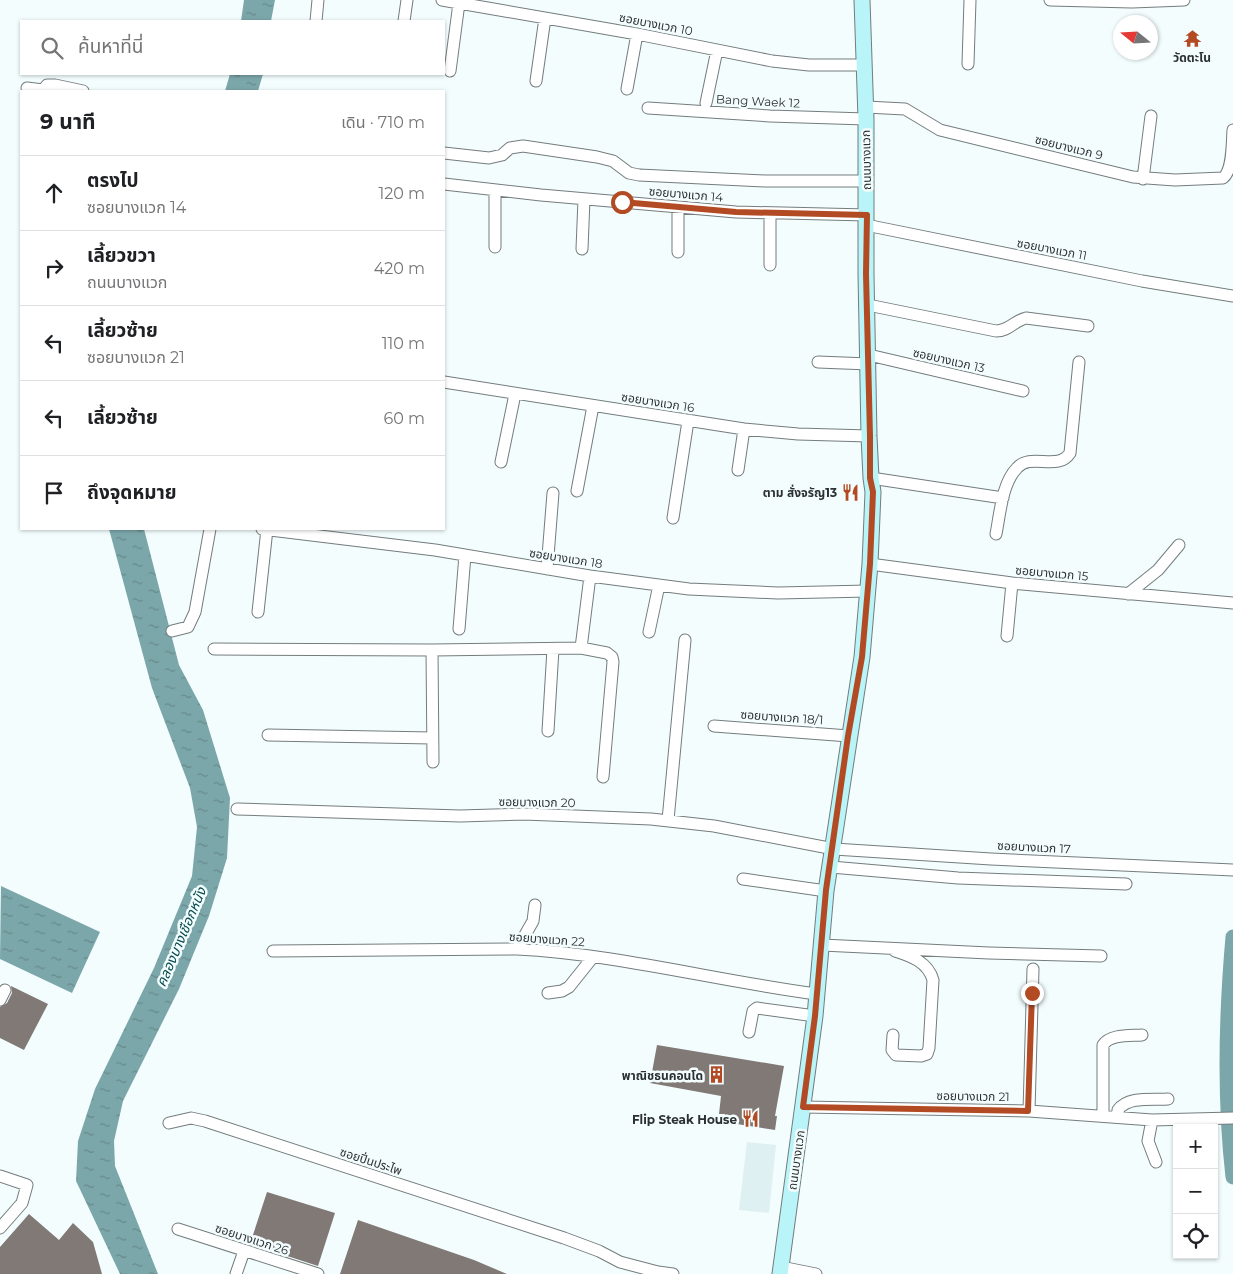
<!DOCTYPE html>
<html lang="th">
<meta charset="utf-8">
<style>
body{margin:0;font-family:Montserrat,"Noto Sans Thai",sans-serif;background:#f6f6f6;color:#202124}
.controls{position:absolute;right:15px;bottom:15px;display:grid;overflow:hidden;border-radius:0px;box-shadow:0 1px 4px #0004}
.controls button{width:45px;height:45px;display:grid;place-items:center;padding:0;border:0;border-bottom:1px solid #e0e0e0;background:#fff;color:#202124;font:25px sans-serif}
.compass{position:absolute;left:1113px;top:15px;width:45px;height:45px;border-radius:50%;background:#fff;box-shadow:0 1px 4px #0004;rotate:288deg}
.stop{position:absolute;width:15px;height:15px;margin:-11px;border:4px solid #b24b24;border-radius:50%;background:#fff}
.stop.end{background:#b24b24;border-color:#fff;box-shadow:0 1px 5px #0008}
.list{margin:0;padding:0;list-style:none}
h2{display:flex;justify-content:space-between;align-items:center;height:65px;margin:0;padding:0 20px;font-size:21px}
h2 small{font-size:16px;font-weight:400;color:#757577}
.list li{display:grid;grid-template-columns:32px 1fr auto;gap:15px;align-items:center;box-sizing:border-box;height:75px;padding:0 20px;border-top:1px solid #e0e0e0}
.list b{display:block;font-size:19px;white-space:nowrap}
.list p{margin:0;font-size:16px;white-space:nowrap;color:#757577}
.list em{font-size:16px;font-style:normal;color:#757577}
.icon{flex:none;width:28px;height:28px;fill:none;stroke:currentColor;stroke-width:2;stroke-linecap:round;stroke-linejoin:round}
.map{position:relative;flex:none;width:1233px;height:1274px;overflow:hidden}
.search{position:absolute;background:#fff;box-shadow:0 1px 4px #0004;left:20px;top:20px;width:425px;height:55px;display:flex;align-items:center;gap:12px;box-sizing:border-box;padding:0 18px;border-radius:0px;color:#757577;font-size:19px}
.panel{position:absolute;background:#fff;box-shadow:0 1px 4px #0004;left:20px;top:90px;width:425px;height:440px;border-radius:0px}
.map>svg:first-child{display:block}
.built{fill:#def0f1}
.water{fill:url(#water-ripples)}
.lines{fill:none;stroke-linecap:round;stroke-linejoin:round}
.canal{stroke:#7ca7aa;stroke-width:15}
.building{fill:#807976}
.minor-casing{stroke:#747c7d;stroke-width:13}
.secondary-casing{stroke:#747c7d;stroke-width:17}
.minor{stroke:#fff;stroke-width:11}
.secondary{stroke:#b8f4f8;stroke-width:15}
.route{stroke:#b24b24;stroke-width:6}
.labels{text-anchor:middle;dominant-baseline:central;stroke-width:5;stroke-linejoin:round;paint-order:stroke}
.street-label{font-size:12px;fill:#2c3030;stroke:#f3fdfe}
.poi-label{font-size:12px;font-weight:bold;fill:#2c3030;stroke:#f3fdfe;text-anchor:end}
.water-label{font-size:14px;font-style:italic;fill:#074a4f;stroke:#f3fdfe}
</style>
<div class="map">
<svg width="1233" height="1274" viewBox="0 0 1233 1274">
<defs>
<pattern id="water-ripples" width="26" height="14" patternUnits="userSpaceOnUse" patternTransform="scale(1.25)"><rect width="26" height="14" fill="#7ca7aa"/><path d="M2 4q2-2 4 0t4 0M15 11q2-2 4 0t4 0" fill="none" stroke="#66888b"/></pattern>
</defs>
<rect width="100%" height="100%" fill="#f3fdfe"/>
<path class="built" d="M747,1142l29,3 -7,68 -30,-3z"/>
<path class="water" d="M244,0h31l-4,21h-30z
M230,74h33l-5,17h-33z
M109,529h35l35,136 24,45 27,88 -3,60 -18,58 -30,73 -56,112 -9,40 1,25 43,108h-38l-44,-93 2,-40 17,-52 59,-121 38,-92 5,-49 -7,-39 -38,-100z
M1,886l99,46 -28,61 -72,-34z"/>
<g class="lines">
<path class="canal" d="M1233,937c-7,79 -9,161 0,240"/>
</g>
<path class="building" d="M11,986l37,18 -24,46 -24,-12v-31l7,-4 5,-10z
M657,1045l127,21 -9,50h2l-2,14 -51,-8 1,-8h-6l2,-18 -71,-13z
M267,1192l68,21 -17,53 -68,-22z
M29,1214l30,26 14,-17 20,19 9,32h-102v-27z
M358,1220l116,40 33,14h-167z"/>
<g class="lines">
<defs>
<path id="minor" d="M442,0l195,34 135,27 37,4h56
M1050,0l82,2 52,-2
M316,21l2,-21
M404,21l3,-21
M968,64l2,-64
M450,71l9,-68
M536,81l9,-63
M27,88l16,2 4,-5h8l28,6
M627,89l10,-55
M706,103l11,-53
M866,107l39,2 35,21 193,47 42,3 48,-2c10,-8 9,-34 10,-48
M648,108l122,8 96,3
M444,153l45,5 13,-3 8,-7 13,-2 74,11 16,4 16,12 10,2 126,6h102
M1143,179l8,-63
M444,184l97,11 195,17 131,3
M866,225l276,56 91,15
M495,247v-57
M582,249l2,-50
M678,252v-45
M770,265v-52
M868,305l128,26c13,0 18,-10 30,-13l62,8
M869,355l154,36
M818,362l51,2
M444,382l300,47 54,5 71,2
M501,462l14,-68
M738,470l6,-41
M871,478l132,20
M577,491l16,-85
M673,518l15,-97
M262,529l173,21 155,26 99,13 89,4 90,-2
M996,534c4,-20 6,-51 21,-66 14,-16 41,4 53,-15l9,-91
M870,564l142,19 221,20
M547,569l6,-76
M1128,594l30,-24 21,-25
M258,612l9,-83
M459,629l6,-74
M172,631l16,-4 7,-15 15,-83
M649,632l10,-47
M1007,636l5,-53
M581,648l26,5 5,4 1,5 -10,115
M214,649l218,1 149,-2 9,-72
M432,650l1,112
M714,726l135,10
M548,731l5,-82
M268,735l164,3
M237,809l223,7 64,-2 127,5 63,7 120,23 157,10 242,11
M668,820l17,-180
M831,867l127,11 168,6
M743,879l83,12
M822,945l167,8 112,3
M517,949l16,-28 2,-16
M273,951l244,-2c100,5 200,32 300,45
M548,993l14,-2 7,-4 24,-30
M0,1000l5,-10
M749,1032l4,-21 4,-3 58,8
M893,1035l-1,15 4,5 25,1 6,-2 2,-6 4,-68c-5,-18 -22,-24 -38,-29
M803,1107l226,4 123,9 81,-2
M1029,1111l4,-142
M1103,1116v-71c7,-11 27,-9 39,-10
M1118,1117v-7c10,-14 34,-10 50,-11
M1152,1120l-4,21 8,21
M169,1123l22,-5 14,3 359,117 35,13 21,11 38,10 15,2
M0,1176l27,9 -5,18 -22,25
M178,1229l140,45
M781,1267l35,7
M236,1274l8,-23"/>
<path id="secondary" d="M780,1274l35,-258 11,-125 36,-234 8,-93 3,-72 -2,-14 -2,-42 -3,-162v-155l-4,-119"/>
</defs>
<use href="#minor" class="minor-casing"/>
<use href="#secondary" class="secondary-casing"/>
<use href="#minor" class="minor"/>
<use href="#secondary" class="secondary"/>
</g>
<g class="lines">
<path class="route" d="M622,202l114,10 131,3 -1,59 4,162v42l3,14 -3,72 -8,93 -14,79 -22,154 -11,126 -12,91 225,4 4,-118"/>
</g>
<defs>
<symbol id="temple-bare" viewBox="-9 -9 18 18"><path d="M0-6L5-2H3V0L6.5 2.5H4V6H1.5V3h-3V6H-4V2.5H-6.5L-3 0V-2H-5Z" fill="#b24b24" stroke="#f3fdfe" stroke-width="2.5" paint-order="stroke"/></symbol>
<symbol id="restaurant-bare" viewBox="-9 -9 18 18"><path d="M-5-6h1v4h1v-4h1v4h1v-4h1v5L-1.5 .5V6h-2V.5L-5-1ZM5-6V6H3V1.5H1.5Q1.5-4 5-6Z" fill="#b24b24" stroke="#f3fdfe" stroke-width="2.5" paint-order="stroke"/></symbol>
<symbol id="building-bare" viewBox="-9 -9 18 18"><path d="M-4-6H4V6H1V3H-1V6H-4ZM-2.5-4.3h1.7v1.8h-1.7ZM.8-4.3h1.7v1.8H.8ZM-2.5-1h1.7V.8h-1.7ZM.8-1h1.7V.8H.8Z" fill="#b24b24" stroke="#f3fdfe" stroke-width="2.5" paint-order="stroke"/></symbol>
</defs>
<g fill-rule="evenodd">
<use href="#temple-bare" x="1180" y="26" width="25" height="25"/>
<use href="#restaurant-bare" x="838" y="480" width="25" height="25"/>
<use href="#building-bare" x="704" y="1062" width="25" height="25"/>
<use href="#restaurant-bare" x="738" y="1106" width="25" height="25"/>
</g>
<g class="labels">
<g class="street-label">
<text transform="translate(656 24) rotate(11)">ซอยบางแวก 10</text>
<text transform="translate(758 101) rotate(3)">Bang Waek 12</text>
<text transform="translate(1069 147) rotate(14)">ซอยบางแวก 9</text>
<text transform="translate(866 160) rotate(-91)">ถนนบางแวก</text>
<text transform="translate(686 194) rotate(5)">ซอยบางแวก 14</text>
<text transform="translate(1052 249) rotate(11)">ซอยบางแวก 11</text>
<text transform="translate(949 360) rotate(13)">ซอยบางแวก 13</text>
<text transform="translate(658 402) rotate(9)">ซอยบางแวก 16</text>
<text transform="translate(566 558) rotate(9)">ซอยบางแวก 18</text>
<text transform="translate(1052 573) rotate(5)">ซอยบางแวก 15</text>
<text transform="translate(782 717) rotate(4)">ซอยบางแวก 18/1</text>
<text transform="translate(537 802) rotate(1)">ซอยบางแวก 20</text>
<text transform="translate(1034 847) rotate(3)">ซอยบางแวก 17</text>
<text transform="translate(547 939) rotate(4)">ซอยบางแวก 22</text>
<text transform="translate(973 1096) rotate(1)">ซอยบางแวก 21</text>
<text transform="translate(796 1160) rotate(-82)">ถนนบางแวก</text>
<text transform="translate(371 1161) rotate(18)">ซอยปิ่นประไพ</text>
<text transform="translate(252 1239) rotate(18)">ซอยบางแวก 26</text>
</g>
<g class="poi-label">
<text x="1192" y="57" text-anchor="middle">วัดตะโน</text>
<text x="837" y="492">ตาม สั่งจรัญ13</text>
<text x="703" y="1075">พาณิชธนคอนโด</text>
<text x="737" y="1119">Flip Steak House</text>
</g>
<g class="water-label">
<text transform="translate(181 937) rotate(-67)">คลองบางเชือกหนัง</text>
</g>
</g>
</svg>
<div class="controls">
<button>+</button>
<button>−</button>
<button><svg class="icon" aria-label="locate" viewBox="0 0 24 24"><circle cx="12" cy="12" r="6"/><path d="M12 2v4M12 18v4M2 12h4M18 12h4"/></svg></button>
</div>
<svg class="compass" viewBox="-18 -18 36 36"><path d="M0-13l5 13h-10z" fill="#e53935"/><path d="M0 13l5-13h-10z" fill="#757577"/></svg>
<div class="stop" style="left:622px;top:202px"></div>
<div class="stop end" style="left:1032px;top:993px"></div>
<div class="search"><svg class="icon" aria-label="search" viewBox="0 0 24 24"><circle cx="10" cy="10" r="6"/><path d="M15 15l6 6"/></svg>ค้นหาที่นี่</div>
<section class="panel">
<h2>9 นาที<small>เดิน · 710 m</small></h2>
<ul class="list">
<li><svg class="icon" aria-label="ahead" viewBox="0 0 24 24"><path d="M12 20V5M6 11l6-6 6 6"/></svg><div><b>ตรงไป</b><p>ซอยบางแวก 14</p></div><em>120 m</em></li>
<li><svg class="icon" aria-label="right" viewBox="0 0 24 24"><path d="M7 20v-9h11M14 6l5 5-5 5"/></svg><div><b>เลี้ยวขวา</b><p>ถนนบางแวก</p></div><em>420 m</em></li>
<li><svg class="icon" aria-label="left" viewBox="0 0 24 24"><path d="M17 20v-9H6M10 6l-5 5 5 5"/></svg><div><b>เลี้ยวซ้าย</b><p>ซอยบางแวก 21</p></div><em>110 m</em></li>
<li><svg class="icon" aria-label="left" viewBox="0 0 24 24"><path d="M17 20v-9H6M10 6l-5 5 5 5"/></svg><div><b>เลี้ยวซ้าย</b></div><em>60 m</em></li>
<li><svg class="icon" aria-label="arrive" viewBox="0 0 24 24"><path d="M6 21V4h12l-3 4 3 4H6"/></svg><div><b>ถึงจุดหมาย</b></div></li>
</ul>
</section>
</div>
